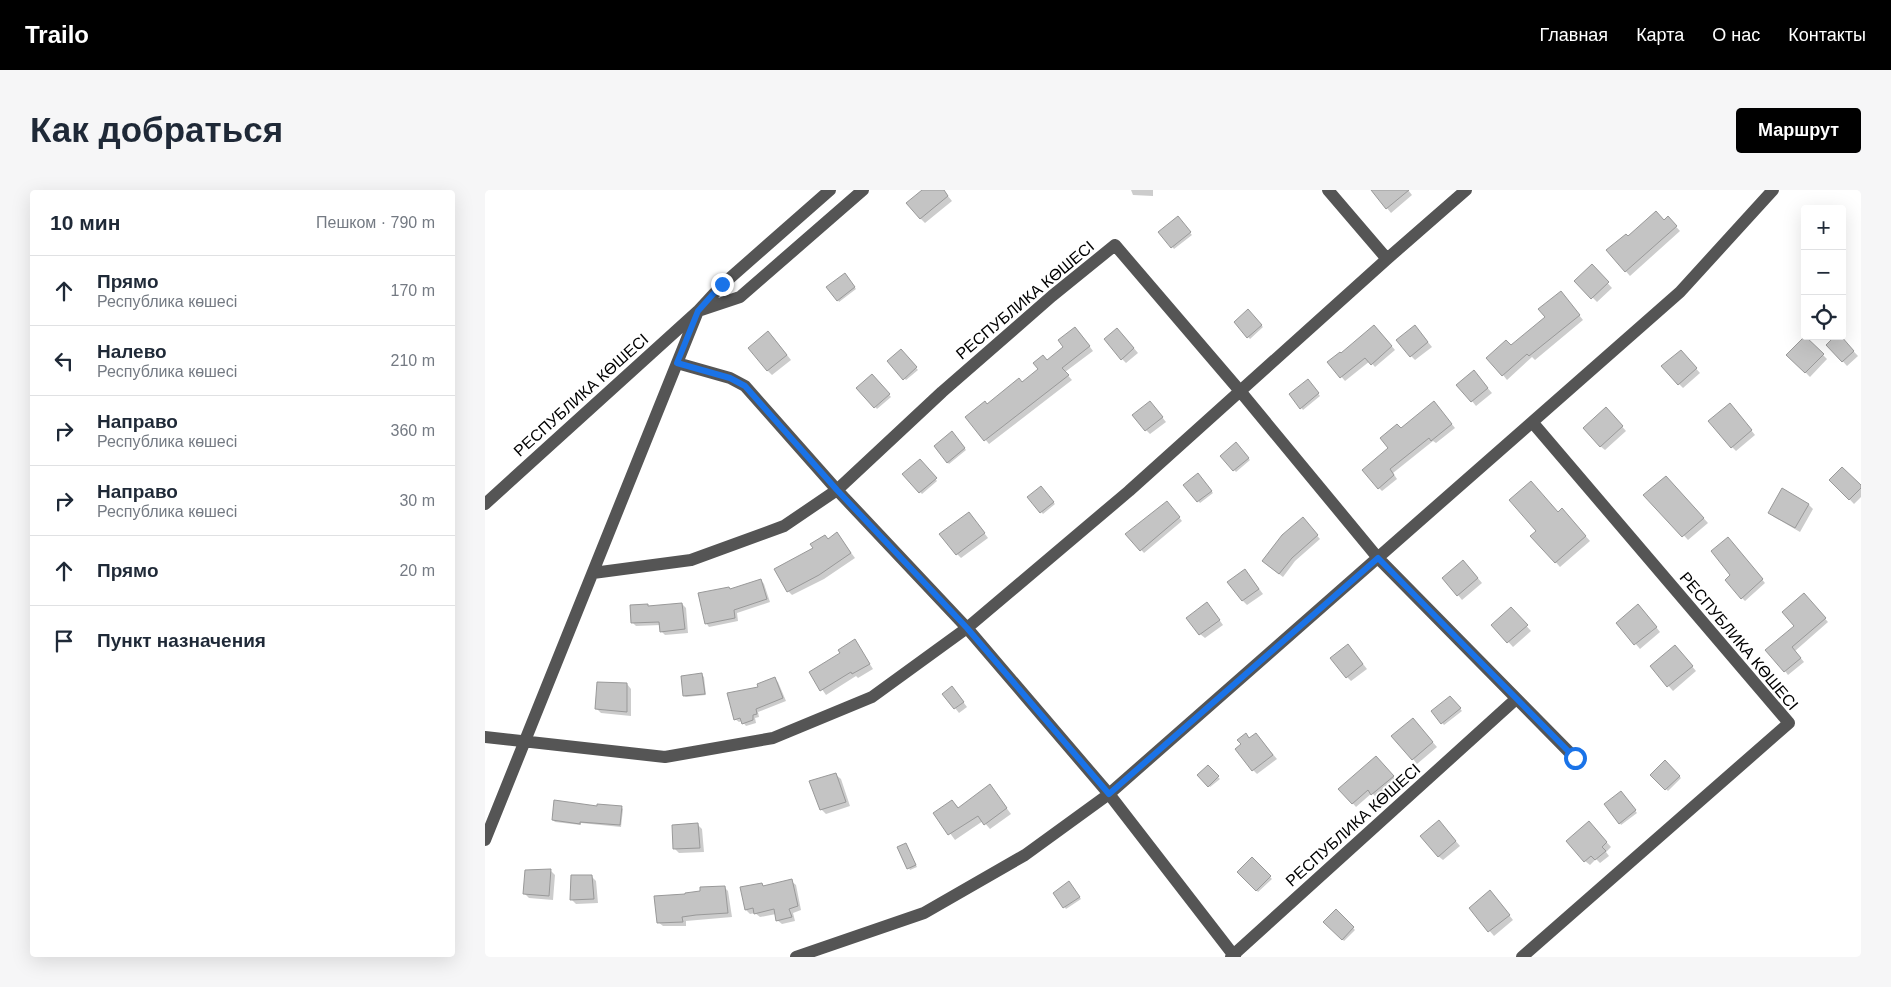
<!DOCTYPE html>
<html lang="ru">
<meta charset="utf-8">
<style>
body{margin:0;font-family:Arial,sans-serif;background:#f6f6f7;color:#1f2937}
.controls{position:absolute;right:15px;top:15px;display:grid;overflow:hidden;border-radius:5px;box-shadow:0 5px 20px #0002}
.controls button{width:45px;height:45px;display:grid;place-items:center;padding:0;border:0;border-bottom:1px solid #e0e1e3;background:#fff;color:#1f2937;font:25px sans-serif}
.stop{position:absolute;width:15px;height:15px;margin:-11px;border:4px solid #1a73e8;border-radius:50%;background:#fff}
.stop.end{background:#1a73e8;border-color:#fff;box-shadow:0 1px 5px #0008}
.list{margin:0;padding:0;list-style:none}
h2{display:flex;justify-content:space-between;align-items:center;height:65px;margin:0;padding:0 20px;font-size:21px}
h2 small{font-size:16px;font-weight:400;color:#747a83}
.list li{display:grid;grid-template-columns:32px 1fr auto;gap:15px;align-items:center;box-sizing:border-box;height:70px;padding:0 20px;border-top:1px solid #e0e1e3}
.list b{display:block;font-size:19px;white-space:nowrap}
.list p{margin:0;font-size:16px;white-space:nowrap;color:#747a83}
.list em{font-size:16px;font-style:normal;color:#747a83}
.icon{flex:none;width:28px;height:28px;fill:none;stroke:currentColor;stroke-width:2;stroke-linecap:round;stroke-linejoin:round}
.map{position:relative;flex:none;width:1376px;height:767px;overflow:hidden;border-radius:5px}
header{display:flex;align-items:center;gap:30px;box-sizing:border-box;height:70px;padding:0 25px;background:#000;color:#fff}
header strong{font-size:24px}
nav{display:flex;gap:28px;margin-inline-start:auto;font-size:18px}
.intro{display:flex;align-items:center;justify-content:space-between;box-sizing:border-box;height:120px;padding:0 30px}
h1{margin:0;font-size:35px}
.button{padding:12px 22px;border-radius:5px;background:#000;color:#fff;font-size:18px;font-weight:700}
main{display:flex;gap:30px;padding:0 30px}
aside{flex:1;background:#fff;border-radius:5px;box-shadow:0 5px 20px #0002}
.map>svg:first-child{display:block}
.shadow{fill:#0003}
.building{fill:#c4c4c4;stroke:#999}
.lines{fill:none;stroke-linecap:round;stroke-linejoin:round}
.minor{stroke:#555;stroke-width:12}
.route{stroke:#1a73e8;stroke-width:6}
.labels{text-anchor:middle;dominant-baseline:central;stroke-width:4;stroke-linejoin:round;paint-order:stroke}
.street-label{font-size:16px;fill:#000;stroke:#fff}
</style>
<header>
<strong>Trailo</strong>
<nav><a>Главная</a><a>Карта</a><a>О нас</a><a>Контакты</a></nav>
</header>
<div class="intro"><h1>Как добраться</h1><a class="button">Маршрут</a></div>
<main>
<aside>
<h2>10 мин<small>Пешком · 790 m</small></h2>
<ul class="list">
<li><svg class="icon" aria-label="ahead" viewBox="0 0 24 24"><path d="M12 20V5M6 11l6-6 6 6"/></svg><div><b>Прямо</b><p>Республика көшесі</p></div><em>170 m</em></li>
<li><svg class="icon" aria-label="left" viewBox="0 0 24 24"><path d="M17 20v-9H6M10 6l-5 5 5 5"/></svg><div><b>Налево</b><p>Республика көшесі</p></div><em>210 m</em></li>
<li><svg class="icon" aria-label="right" viewBox="0 0 24 24"><path d="M7 20v-9h11M14 6l5 5-5 5"/></svg><div><b>Направо</b><p>Республика көшесі</p></div><em>360 m</em></li>
<li><svg class="icon" aria-label="right" viewBox="0 0 24 24"><path d="M7 20v-9h11M14 6l5 5-5 5"/></svg><div><b>Направо</b><p>Республика көшесі</p></div><em>30 m</em></li>
<li><svg class="icon" aria-label="ahead" viewBox="0 0 24 24"><path d="M12 20V5M6 11l6-6 6 6"/></svg><div><b>Прямо</b></div><em>20 m</em></li>
<li><svg class="icon" aria-label="arrive" viewBox="0 0 24 24"><path d="M6 21V4h12l-3 4 3 4H6"/></svg><div><b>Пункт назначения</b></div></li>
</ul>
</aside>
<div class="map">
<svg width="1376" height="767" viewBox="0 0 1376 767">
<rect width="100%" height="100%" fill="#fff"/>
<path class="shadow" d="M439,0h19l9,11 -27,22 -5,-5z
M646,0h22v6l-20,-1z
M887,0h36l4,5 -21,18z
M692,28l15,17 -18,14 -14,-17z
M1183,28l12,13 -50,45 -22,-25 20,-13z
M1107,76l20,22 -15,14 -21,-21z
M361,86l10,13 -17,13 -1,-2z
M1080,107l18,23 -48,40 -3,-3 -25,23 -4,-5 8,-29 36,-28z
M763,121l15,16 -13,12 -15,-17z
M893,140l17,20 -20,17 -5,-6 -25,20 -16,-19z
M934,141l13,16 -17,13 -4,-4z
M594,142l14,19 -28,21 7,8 -83,64 -22,-27 56,-34z
M637,144l16,19 -12,10 -4,-4z
M1354,146l19,20 -11,10 -19,-21z
M288,147l18,23 -19,15 -5,-5z
M1320,147l22,22 -17,18 -22,-22z
M416,161l17,19 -12,10 -17,-18z
M1200,166l15,17 -17,15 -4,-4z
M387,185l19,22 -14,12 -19,-21z
M993,187l14,16 -16,13 -4,-5z
M823,191l12,15 -17,14 -12,-16z
M665,212l16,20 -16,12 -4,-4z
M952,216l18,22 -19,15 -3,-2 -40,32 4,6 -15,12 -3,-3 11,-40 11,-19z
M1249,219l21,26 -19,16 -4,-4z
M1125,223l16,18 -21,19 -5,-4z
M467,243l14,17 -17,14 -14,-17z
M750,254l15,16 -14,12 -14,-16z
M435,271l17,20 -15,13 -18,-20z
M715,287l13,16 -13,10 -15,-18z
M1346,290l30,7v10l-7,7z
M1186,292l37,41 -20,17 -21,-23z
M556,298l14,16 -12,10 -14,-17z
M1298,300l26,15 4,4 -13,23 -26,-15 -4,-4z
M685,316l12,15 -38,32 -17,-19z
M1073,323l8,1 24,27 -30,26 -28,-31z
M488,328l15,20 -27,20 -4,-4z
M821,332l14,17 -25,22 -12,16 -16,-12z
M352,344l18,24 -31,21 -32,16 -4,-4 40,-51z
M1247,352l33,41 -20,18 -3,-3z
M983,376l14,17 -20,17 -4,-5z
M764,385l14,19 -16,11 -4,-4z
M276,390l3,4 6,18 -33,11 1,8 -29,6 -3,-4 25,-33z
M1322,408l21,24 -33,29 9,11 -16,13 -3,-4 11,-45z
M197,414l4,4 2,25 -23,2 -4,-4v-6l-25,1 -3,-3 16,-15z
M726,418l12,17 -18,13 -5,-4z
M1158,420l17,22 -20,17 -22,-26z
M1030,423l16,18 -18,16 -20,-22z
M370,451l18,28 -15,9 -2,-2 -30,19 -16,-23 31,-18z
M867,460l15,19 -16,12 -4,-4z
M1194,461l17,20 -23,20 -22,-25z
M217,485l2,2 2,18 -20,2 -2,-1z
M290,489l3,3 8,19 -28,11 1,5 -4,1 1,5 -10,3 -4,-5 -3,1 -4,-3 25,-31z
M142,494l4,5v27l-30,-3 -4,-4z
M471,502l11,15 -8,6 -15,-19z
M965,507l12,14 -18,14 -11,-13z
M932,534l20,23 -20,17 -4,-5z
M771,544l21,25 -20,15 -4,-4 -11,-25 4,-10 4,4z
M895,571l16,19 -20,17 -4,-4 -16,14 -16,-18z
M1180,572l16,16 -13,13 -16,-16z
M723,577l12,12 -10,8 -11,-12z
M351,585l5,4 9,27 -24,8 -5,-5z
M505,596l21,28 -21,15 -7,-8 -28,19 -20,-27 17,-12 7,7z
M1138,604l14,19 -16,12 -1,-2z
M113,617h23l2,2 -2,18 -40,-4v2l-26,-3 -2,-2z
M212,634l5,5 2,23 -25,1 -5,-5z
M958,636l17,20 -17,14 -5,-4z
M1108,637l18,20 -5,5 3,4 -9,7 -4,-4 -6,6 -5,-4z
M422,656l10,21 -7,3 -1,-2z
M767,669l20,20 -14,13 -19,-20z
M66,681l4,4 -2,25 -24,-2 -4,-4z
M107,687l4,4 2,22 -22,1 -4,-4z
M306,691l5,4 5,25 -8,3 2,8 -13,3 -5,-4 -1,-6 -16,3 -5,-4 -5,1 -4,-4 15,-26 4,3z
M586,695l10,14 -15,10 -12,-16z
M239,697l4,4 4,26 -46,4v5h-23l-5,-4 29,-26z
M1009,706l19,24 -19,16 -24,-28z
M851,721l19,19 -11,11 -19,-19z"/>
<path class="building" d="M437,0h22l4,6 -28,23 -14,-16z
M886,0h38l-23,19z
M1171,21l8,9 4,-4 9,10 -52,46 -19,-22 20,-16 2,2z
M693,26l13,16 -20,16 -13,-16z
M1107,74l17,18 -18,17 -17,-18z
M360,83l10,14 -18,14 -11,-14z
M1076,101l19,24 -51,41 -2,-2 -25,22 -16,-18 20,-18 5,5 34,-28 -7,-8z
M763,119l14,16 -15,13 -13,-16z
M889,135l18,21 -21,19 -6,-7 -25,20 -13,-16 13,-10 1,1z
M930,135l13,17 -18,15 -14,-17z
M590,137l15,19 -28,22 7,7 -85,66 -19,-24 20,-16 2,3 32,-26 3,4 16,-13 -5,-6 10,-8 4,5 16,-13 -5,-7z
M632,138l17,20 -13,12 -17,-21z
M283,141l19,24 -20,16 -19,-23z
M1320,146l19,18 -19,19 -19,-18z
M1350,146h6l13,15 -12,11 -16,-17z
M416,159l16,18 -14,13 -16,-19z
M1196,160l16,18 -19,17 -17,-19z
M989,180l14,18 -17,14 -15,-17z
M387,184l18,20 -16,14 -18,-20z
M823,189l11,14 -19,16 -11,-15z
M665,211l13,16 -18,14 -13,-16z
M949,211l18,23 -21,17 -2,-3 -39,31 4,6 -16,14 -16,-19 26,-22 -8,-10 17,-14 4,4z
M1245,213l22,27 -21,18 -23,-27z
M1121,217l17,19 -23,21 -17,-19z
M467,241l13,17 -18,15 -13,-17z
M751,252l13,16 -16,13 -13,-15z
M435,269l17,19 -18,15 -17,-19z
M1357,277l19,18v3l-12,12 -20,-20z
M713,283l14,18 -15,11 -14,-17z
M1181,286l38,42 -22,19 -39,-42z
M1046,291l27,31 4,-4 24,28 -31,27 -25,-27 6,-5 -27,-31z
M556,296l13,16 -14,11 -13,-16z
M1297,298l27,16 -14,24 -27,-15z
M682,311l13,16 -40,34 -15,-17z
M484,322l16,21 -29,22 -17,-21z
M818,327l15,18 -26,23 -13,16 -17,-13 20,-26z
M352,342l14,21 -32,22 -32,17 -13,-23 39,-21 -3,-4 15,-9 3,4z
M1243,347l35,42 -22,20 -16,-19 5,-5 -19,-24z
M978,370l15,18 -21,18 -15,-18z
M760,379l14,20 -17,12 -15,-19z
M276,389l6,20 -33,11 1,8 -30,6 -7,-31 31,-6 1,2z
M1319,403l22,25 -34,29 9,11 -17,14 -19,-22 29,-24 -12,-14z
M722,412l13,18 -21,15 -13,-17z
M197,413l3,26 -25,3 -1,-10 -28,1 -1,-18 18,-1v2z
M1153,414l19,23 -23,18 -18,-22z
M1026,417l17,18 -21,18 -16,-18z
M370,449l15,25 -18,10 -1,-2 -31,19 -11,-19 31,-19 -2,-3z
M863,454l15,20 -17,14 -16,-20z
M1190,455l18,21 -26,21 -17,-21z
M217,483l3,21 -22,2 -2,-20z
M290,487l8,21 -27,11 1,5 -4,1v5l-11,4 -2,-6 -6,2 -7,-27 31,-6 -1,-3z
M112,492l30,1v29l-32,-3z
M467,496l12,16 -10,7 -12,-15z
M965,506l11,12 -20,16 -10,-13z
M928,528l20,24 -21,18 -21,-24z
M761,543l3,5 7,-5 17,22 -21,16 -17,-22 6,-5 -4,-4z
M891,566l18,20 -23,19 -3,-5 -16,14 -14,-15z
M1180,570l15,16 -15,14 -15,-15z
M723,575l11,11 -11,11 -11,-12z
M351,583l10,29 -26,8 -11,-29z
M505,594l17,24 -23,17 -6,-9 -30,19 -15,-22 19,-13 6,8z
M1136,601l15,19 -17,14 -15,-20z
M69,610l43,6v-2l25,2 -2,19 -40,-3v2l-28,-4z
M954,630l17,21 -18,16 -18,-21z
M1104,631l18,21 -5,5 4,4 -11,9 -4,-4 -7,6 -18,-21z
M213,633l2,25 -27,1 -1,-24z
M421,653l10,22 -9,4 -10,-22z
M767,667l19,19 -15,15 -19,-19z
M66,679l-2,27 -26,-2 2,-24z
M86,685h21l2,24 -24,1z
M307,689l6,27 -9,3 3,8 -16,4 -2,-12 -20,5 -1,-6 -8,2 -5,-23 22,-4 1,3z
M584,691l11,16 -17,11 -10,-15z
M240,696l3,27 -32,2 -14,2 1,5 -26,1 -3,-27 31,-2v-1l15,-2v-4z
M1005,700l20,25 -22,17 -19,-24z
M851,719l18,18 -12,13 -19,-18z"/>
<g class="lines">
<path class="minor" d="M843,0l59,69
M192,173l53,15 15,8 92,104 130,138 142,166 126,163
M0,314l213,-193 42,-14 123,-107
M108,383l98,-13 93,-34 53,-36 105,-98 110,-96 63,-51 125,146 138,167 197,200
M0,547l180,20 108,-19 99,-41 95,-69 162,-137 258,-232 79,-69
M0,650l213,-529 24,-26 108,-95
M311,767l128,-44 101,-58 84,-61 571,-502 93,-102
M746,767l285,-258
M1037,767l267,-234 -256,-300"/>
</g>
<g class="lines">
<path class="route" d="M237,94l-24,27 -21,52 53,15 15,8 92,104 130,138 142,166 269,-236 197,200"/>
</g>
<g class="labels">
<g class="street-label">
<text transform="translate(540 110) rotate(-40)">РЕСПУБЛИКА КӨШЕСІ</text>
<text transform="translate(96 205) rotate(-42)">РЕСПУБЛИКА КӨШЕСІ</text>
<text transform="translate(1254 451) rotate(50)">РЕСПУБЛИКА КӨШЕСІ</text>
<text transform="translate(868 635) rotate(-42)">РЕСПУБЛИКА КӨШЕСІ</text>
</g>
</g>
</svg>
<div class="controls">
<button>+</button>
<button>−</button>
<button><svg class="icon" aria-label="locate" viewBox="0 0 24 24"><circle cx="12" cy="12" r="6"/><path d="M12 2v4M12 18v4M2 12h4M18 12h4"/></svg></button>
</div>
<div class="stop" style="left:1090px;top:568px"></div>
<div class="stop end" style="left:237px;top:94px"></div>
</div>
</main>
